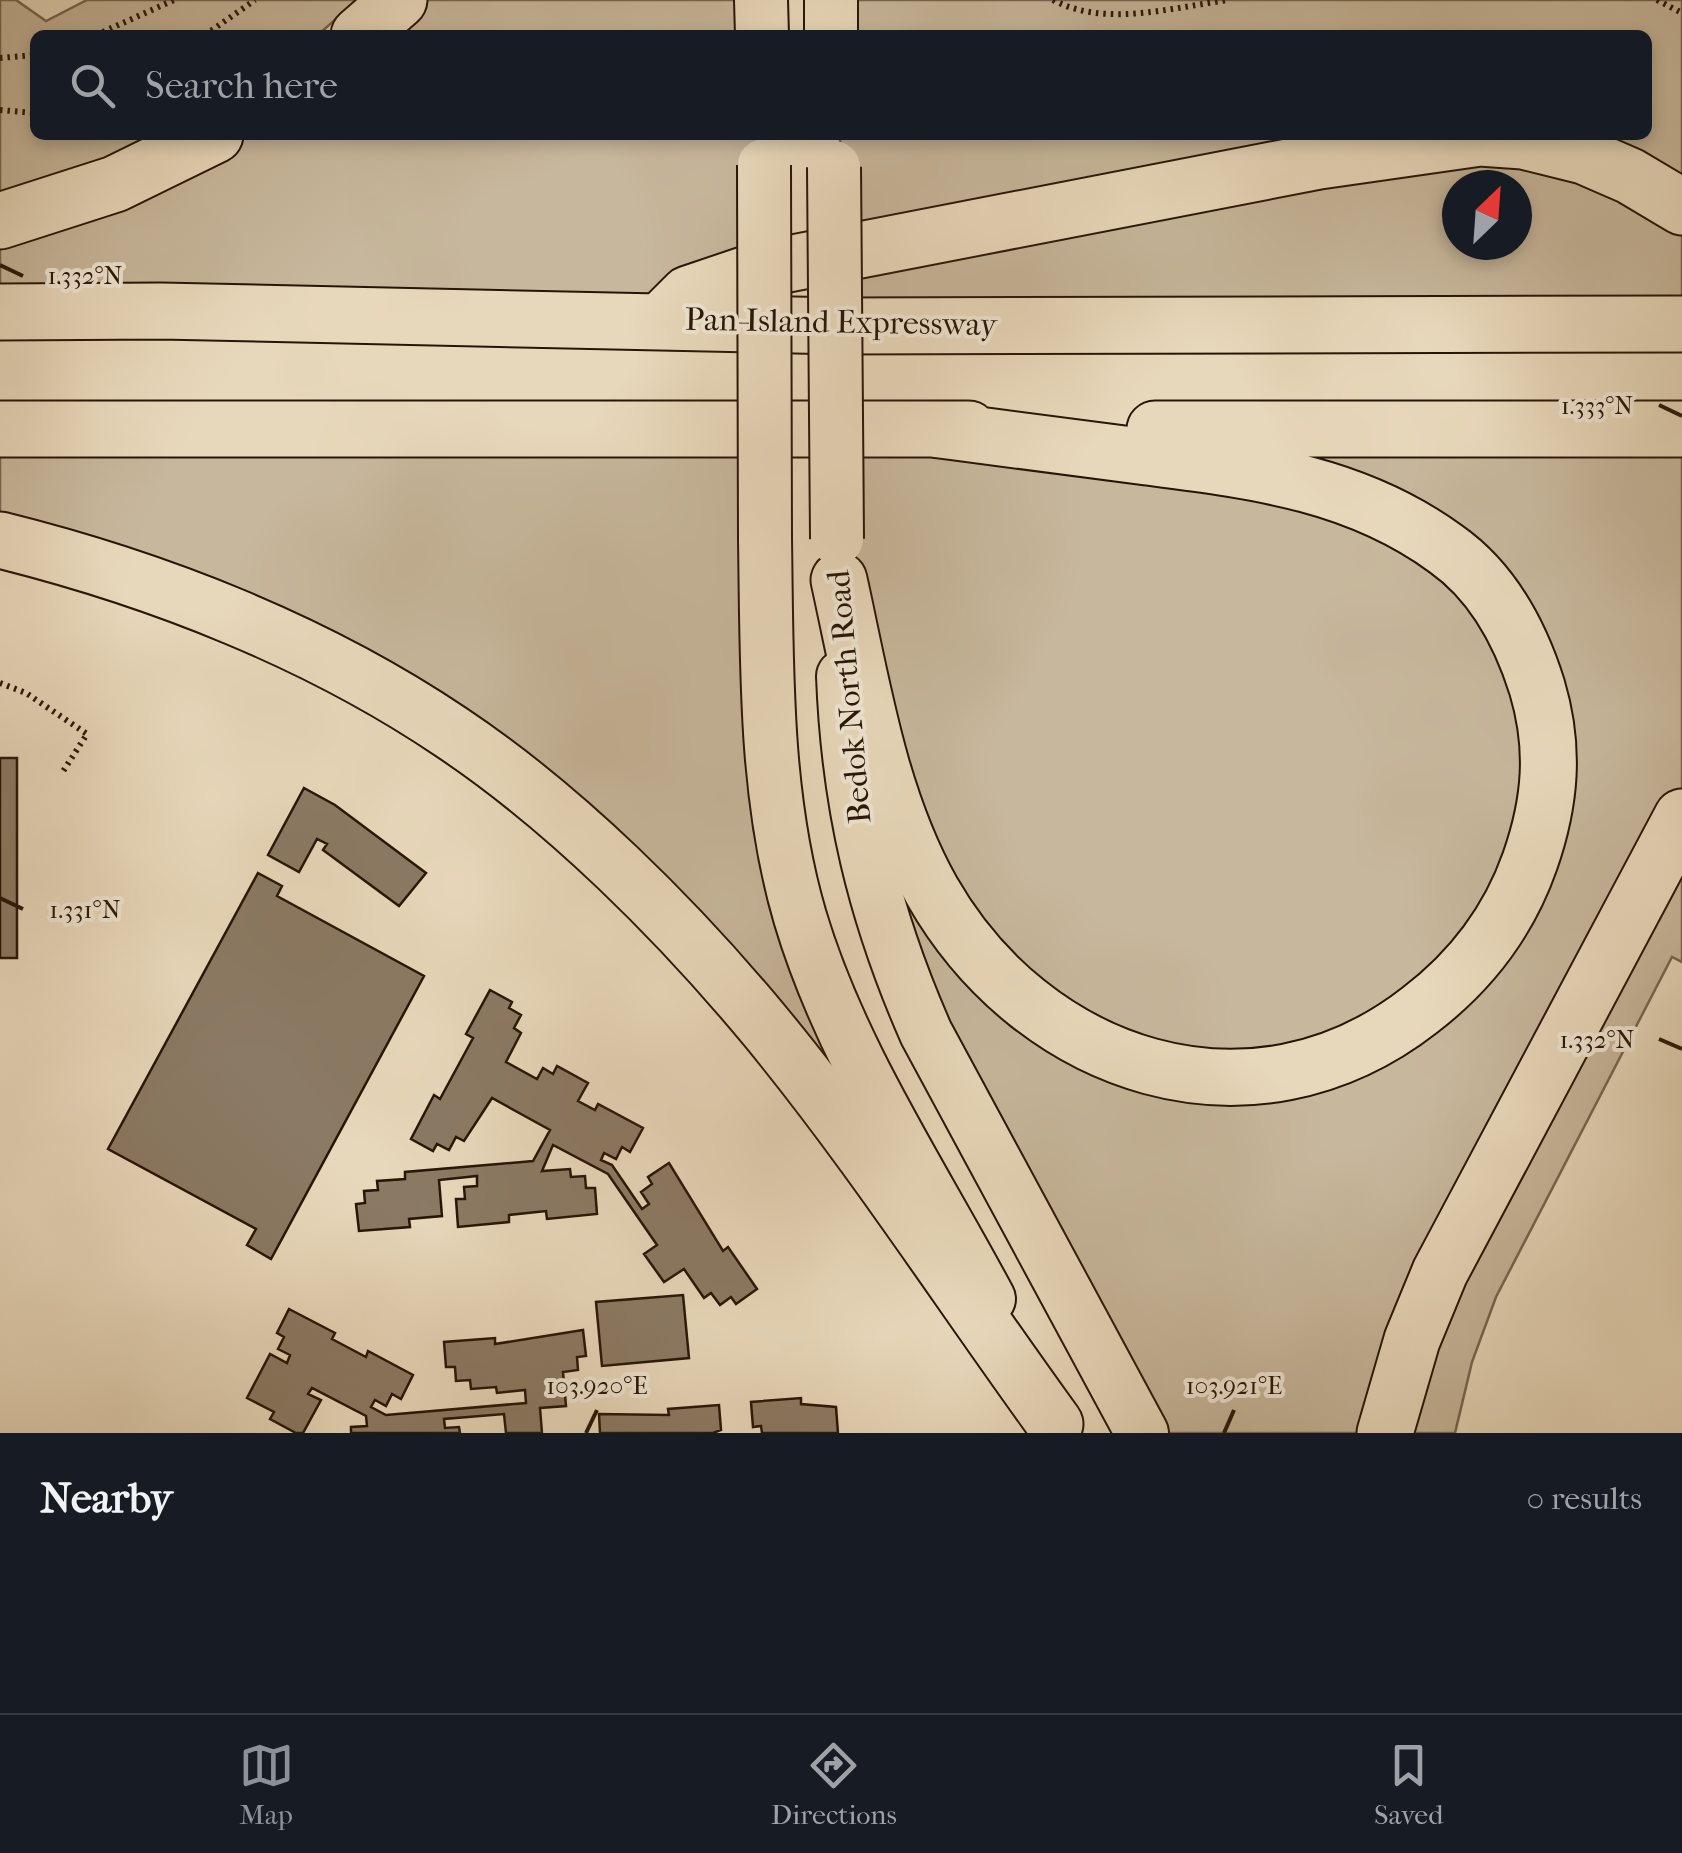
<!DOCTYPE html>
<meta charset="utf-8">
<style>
body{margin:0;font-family:"IM FELL French Canon",serif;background:#242831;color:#f1f3f6}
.compass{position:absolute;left:1442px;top:170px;width:90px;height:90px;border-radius:50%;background:#171b24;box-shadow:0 5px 15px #0003;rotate:25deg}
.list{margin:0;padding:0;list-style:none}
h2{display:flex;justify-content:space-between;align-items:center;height:130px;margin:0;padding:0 40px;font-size:42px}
h2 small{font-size:32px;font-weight:400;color:#9ea1a6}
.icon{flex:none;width:55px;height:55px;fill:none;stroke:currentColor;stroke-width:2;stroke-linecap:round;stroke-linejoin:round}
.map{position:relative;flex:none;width:1682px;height:1433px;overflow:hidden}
.search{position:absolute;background:#171b24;box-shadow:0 5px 15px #0003;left:30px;right:30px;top:30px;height:110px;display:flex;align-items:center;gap:25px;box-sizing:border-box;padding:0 35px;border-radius:15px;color:#9ea1a6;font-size:38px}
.sheet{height:280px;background:#171b24}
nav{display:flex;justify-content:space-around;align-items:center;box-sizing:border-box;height:140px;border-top:2px solid #363941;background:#171b24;font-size:28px;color:#9ea1a6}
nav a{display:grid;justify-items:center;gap:5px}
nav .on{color:#8c9099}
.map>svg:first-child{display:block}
.green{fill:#c7b79c;stroke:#766651;stroke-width:2.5;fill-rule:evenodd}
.building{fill:#8b7a64;stroke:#261506;stroke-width:2.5}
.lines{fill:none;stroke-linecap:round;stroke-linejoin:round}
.primary-casing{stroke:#261506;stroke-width:56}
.motorway-casing{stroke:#261506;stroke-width:59}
.path{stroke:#261506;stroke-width:6;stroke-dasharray:2.5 5;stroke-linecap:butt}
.primary{stroke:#e8d8bb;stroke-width:52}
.motorway{stroke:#e8d8bb;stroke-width:55}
.primary-bridge-casing{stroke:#261506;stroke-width:56;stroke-linecap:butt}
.primary-bridge{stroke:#e8d8bb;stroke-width:52}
.ticks{fill:none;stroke:#261506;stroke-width:4}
.labels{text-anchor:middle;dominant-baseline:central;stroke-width:8;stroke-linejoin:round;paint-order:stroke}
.street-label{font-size:32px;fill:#261506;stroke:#f0e6d3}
.ticks-label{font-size:25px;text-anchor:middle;fill:#261506;stroke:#f0e6d3;stroke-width:8;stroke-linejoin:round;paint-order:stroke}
</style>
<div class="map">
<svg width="1682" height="1433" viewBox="0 0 1682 1433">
<rect width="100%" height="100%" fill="#e8d8bb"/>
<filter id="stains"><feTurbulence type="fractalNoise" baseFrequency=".002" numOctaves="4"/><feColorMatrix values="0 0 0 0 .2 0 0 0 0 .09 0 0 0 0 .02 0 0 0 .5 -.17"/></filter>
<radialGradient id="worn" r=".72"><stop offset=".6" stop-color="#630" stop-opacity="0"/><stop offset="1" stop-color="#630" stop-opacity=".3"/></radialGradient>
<path class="green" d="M0,0h16l30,21 41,-21h270l-39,35h-283v100h135l-170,63z
M399,0h362l1,35h-403z
M837,0h845v192l-127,-57h92v-100h-809z
M215,135h549l-2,134 -74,25 -688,17v-90z
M840,135h552l-550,103z
M1480,138l202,69v117l-843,2v-72zM1457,185h60v60h-60z
M765,428l5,306 88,324 -53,20 -320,-322 -485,-216v-111z
M837,429h845v533l-10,-5 -176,340 -24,65 -17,71h-313l-243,-462z"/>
<path class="building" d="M0,758h17v200h-17z
M304,788l31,17 91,68 -27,33 -76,-56 4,-6 -10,-5 -18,33 -31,-17z
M258,873l24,13 -5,10 147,80 -153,283 -24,-14 9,-16 -148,-80z
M490,990l22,12 -3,6 12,7 -7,13 7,5 -15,29 31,17 6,-11 10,6 4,-8 31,17 -10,18 17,9 3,-6 45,24 -13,24 -8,-5 -6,12 -12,-6 -3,7 11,5 30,44 7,-5 -8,-12 11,-8 -4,-7 21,-14 54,88 5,-4 29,42 -21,15 -5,-7 -11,8 -9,-12 -7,5 -20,-29 -20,13 -20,-28 13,-9 -49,-71 -55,-29 -11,26 28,-2 1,8 14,-1 1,12h9l2,26 -50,5 -1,-8 -37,4v7l-51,5 -2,-28h9l-1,-12 13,-1v-10l-38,4 3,36 -33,3 1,8 -51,4 -3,-27 9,-1 -1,-12 14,-1 -1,-9 28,-2v-7l128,-11 17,-31 -58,-32 -28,43 -8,-4 -7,13 -12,-6 -4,7 -22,-12 23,-44 6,4 33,-61 -7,-4z
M683,1295l6,63 -87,8 -6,-64z
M289,1309l46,24 -3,6 34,18 2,-6 45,24 -12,24 -9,-5 -6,12 -11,-6 -4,7 15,8 140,-12 -1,-13 -28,3 -1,-6 -25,2 -1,-9 -14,1 -1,-14h-9l-2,-25 51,-4v6l88,-14 3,26 -9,1 1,13 -15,2 3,34 -26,2 2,25h-36l-2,-19 -60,5 1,9 14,-1 1,6h-109v-6l16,-1 -1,-10 -54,-28 -4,6 13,6 -18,33h-7l-26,-14 4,-7 -27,-14 23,-44 17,9 3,-8 -12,-6 6,-12 -7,-4z
M801,1398v6l35,3 2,26h-76l-1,-7 -8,1 -2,-25z
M719,1405l2,25 -8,3h-113l-1,-19 70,1 -1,-6z"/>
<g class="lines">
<defs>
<path id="primary" d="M761,0l1,35
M831,0v35
M765,538c2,126 -1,257 35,379 40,135 123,258 189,382
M843,676c5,130 31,239 83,357l216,400"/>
<path id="motorway" d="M359,35l40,-35
M0,221l115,-37 100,-49
M0,312l161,-1 678,15 843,-2
M663,319l25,-25 74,-25 557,-108 161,-23 43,3 61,15 46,20 52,31
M0,429h969
M1155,429h527
M0,540c157,39 316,101 451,192 114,76 226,188 314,294 104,126 194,266 290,398
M839,580c23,104 40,217 93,311 101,177 319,251 488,119 51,-39 89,-89 110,-149 21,-60 25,-114 7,-174 -17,-54 -44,-105 -91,-138 -90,-66 -191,-78 -299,-92 -71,-9 -143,-19 -215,-28
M1385,1433l27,-93 28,-68 242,-455"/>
</defs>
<use href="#primary" class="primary-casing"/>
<use href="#motorway" class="motorway-casing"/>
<path class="path" d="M1053,0c53,28 120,7 176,0
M1657,0l25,13
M96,35l78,-35
M205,35l50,-35
M0,58l35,-3
M0,110l35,3
M0,683l26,10 61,41 -25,39"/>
<use href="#primary" class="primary"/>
<use href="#motorway" class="motorway"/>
<defs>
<path id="primary-bridge" d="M764,165l1,373
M834,167l3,372"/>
</defs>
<use href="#primary-bridge" class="primary-bridge-casing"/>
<use href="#primary-bridge" class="primary-bridge"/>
</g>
<path class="ticks" d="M0,265l23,11M1659,405l23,11M0,898l23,11M1659,1039l23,10M586,1433l11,-23M1224,1433l10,-23"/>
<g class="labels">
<g class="street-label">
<text transform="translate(841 322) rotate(1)">Pan-Island Expressway</text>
<text transform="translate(849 697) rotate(-95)">Bedok North Road</text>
</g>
</g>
<g class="ticks-label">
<text x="85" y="284">1.332°N</text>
<text x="1597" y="414">1.333°N</text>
<text x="85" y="918">1.331°N</text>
<text x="1597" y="1048">1.332°N</text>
<text x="597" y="1394">103.920°E</text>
<text x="1234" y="1394">103.921°E</text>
</g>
<rect width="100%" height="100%" filter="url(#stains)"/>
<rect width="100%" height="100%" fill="url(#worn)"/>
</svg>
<svg class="compass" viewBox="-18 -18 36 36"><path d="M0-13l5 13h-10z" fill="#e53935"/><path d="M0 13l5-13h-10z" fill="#9ea1a6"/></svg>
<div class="search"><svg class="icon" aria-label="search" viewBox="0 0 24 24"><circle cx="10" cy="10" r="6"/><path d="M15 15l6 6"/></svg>Search here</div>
</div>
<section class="sheet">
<h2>Nearby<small>0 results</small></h2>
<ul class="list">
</ul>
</section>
<nav>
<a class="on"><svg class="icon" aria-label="map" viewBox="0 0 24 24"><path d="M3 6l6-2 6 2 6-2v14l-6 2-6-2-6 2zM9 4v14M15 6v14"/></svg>Map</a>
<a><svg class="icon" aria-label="directions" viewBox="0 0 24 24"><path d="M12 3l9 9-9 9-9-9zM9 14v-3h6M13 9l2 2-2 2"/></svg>Directions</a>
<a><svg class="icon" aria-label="saved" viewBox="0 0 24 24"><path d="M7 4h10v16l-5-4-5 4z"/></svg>Saved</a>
</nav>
